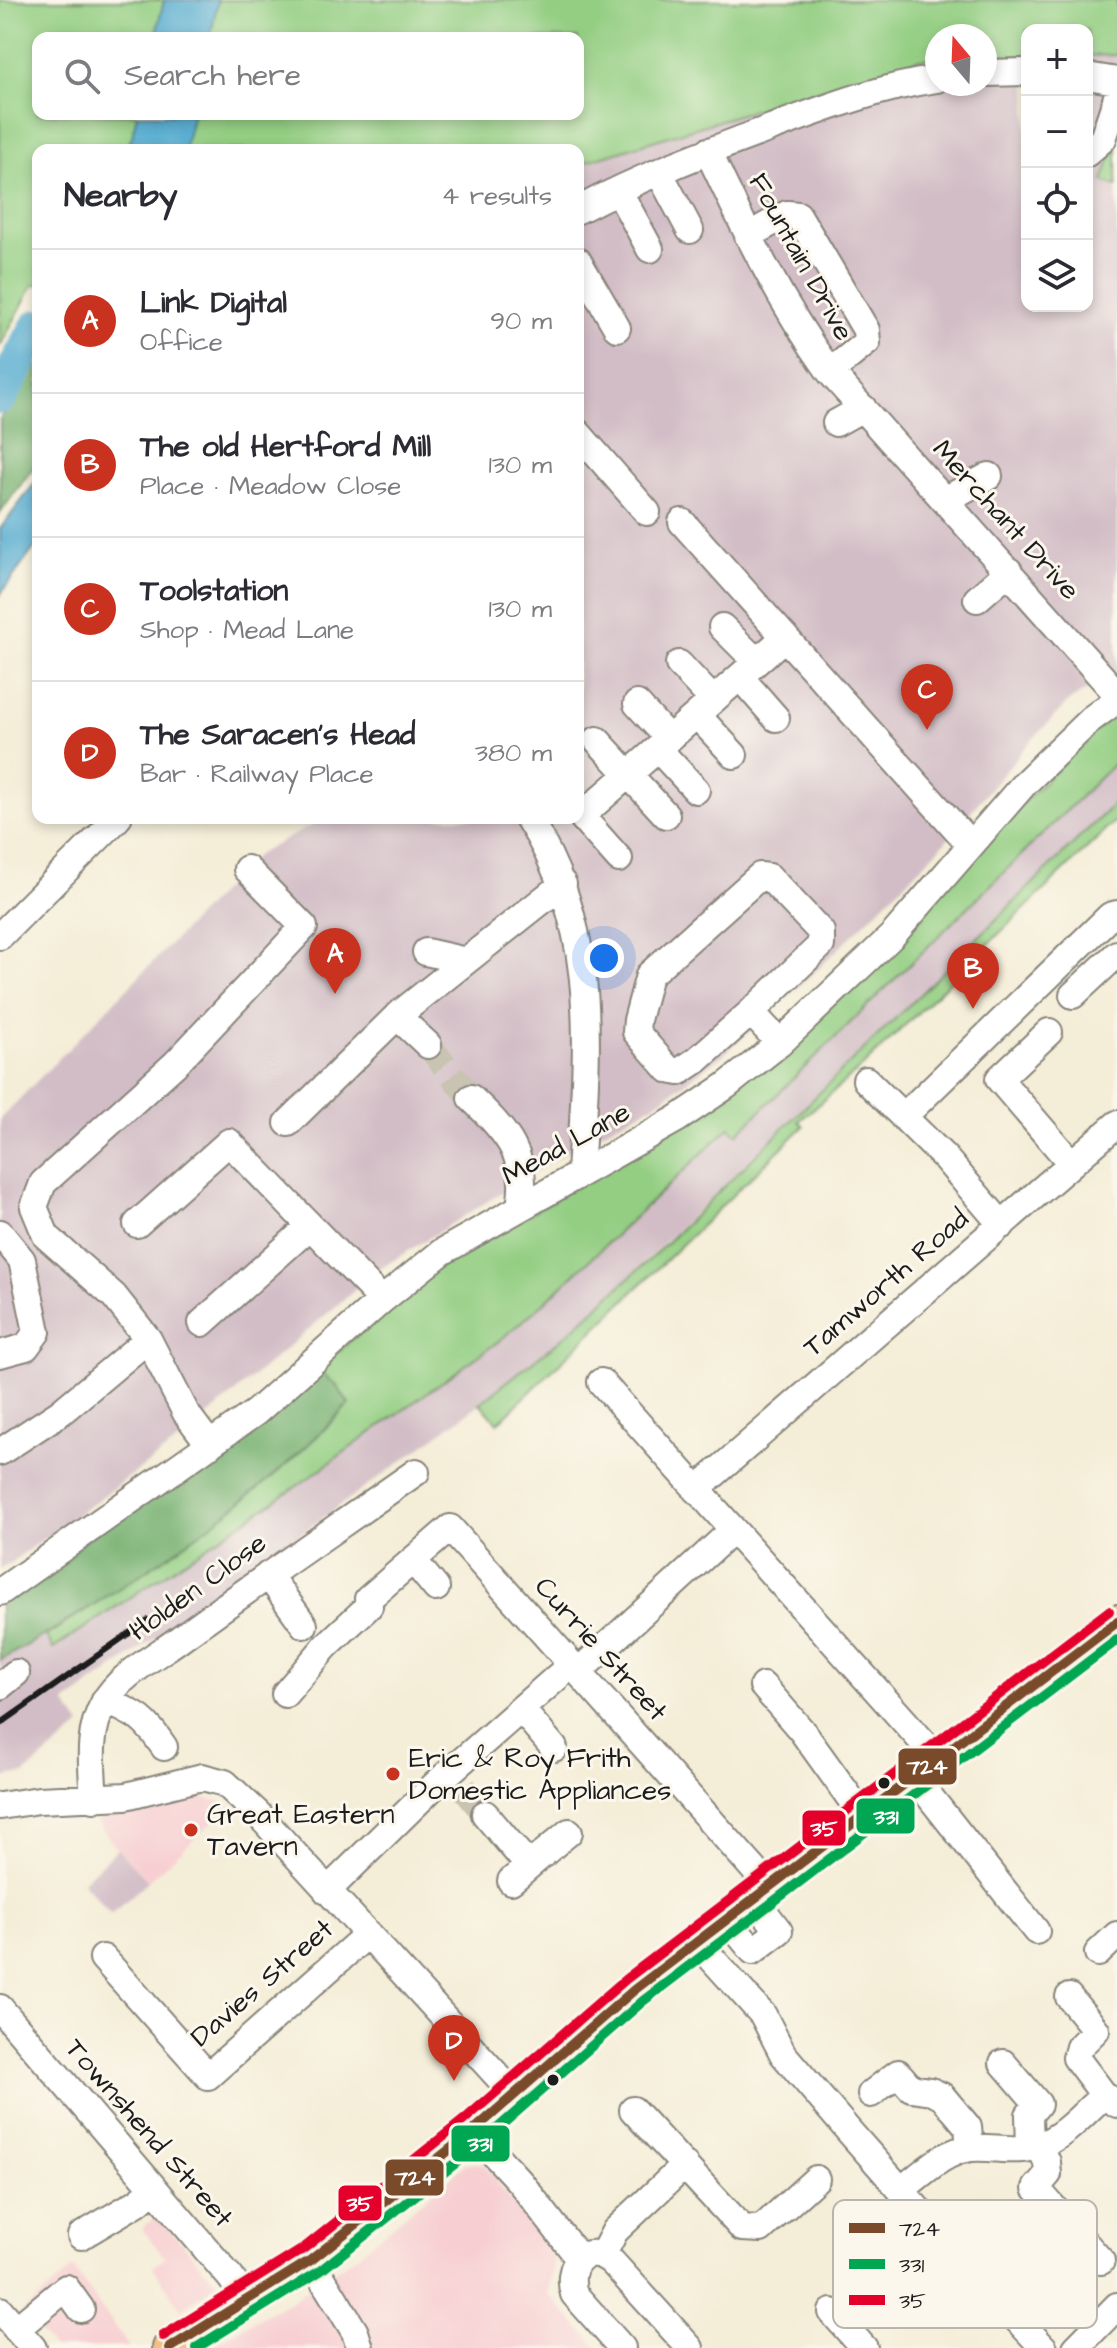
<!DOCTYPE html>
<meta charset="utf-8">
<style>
body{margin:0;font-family:"Architects Daughter",sans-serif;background:#f7f7f7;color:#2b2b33}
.controls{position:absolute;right:24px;top:24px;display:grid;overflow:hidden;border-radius:16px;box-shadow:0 4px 12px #0003}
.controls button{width:72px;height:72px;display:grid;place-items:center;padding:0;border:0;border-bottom:2px solid #e1e1e2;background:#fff;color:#2b2b33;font:40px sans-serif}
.compass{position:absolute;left:925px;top:24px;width:72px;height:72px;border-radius:50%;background:#fff;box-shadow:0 4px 12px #0003;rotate:341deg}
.you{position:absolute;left:604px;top:958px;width:28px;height:28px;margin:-20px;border:6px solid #fff;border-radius:50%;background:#1a73e8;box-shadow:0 0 0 12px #1a73e833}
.badge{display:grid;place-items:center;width:52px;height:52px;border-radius:50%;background:#c8321e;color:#fff;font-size:26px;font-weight:700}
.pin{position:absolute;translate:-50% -66px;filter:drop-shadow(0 2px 4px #0008)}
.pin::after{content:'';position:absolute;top:42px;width:28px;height:24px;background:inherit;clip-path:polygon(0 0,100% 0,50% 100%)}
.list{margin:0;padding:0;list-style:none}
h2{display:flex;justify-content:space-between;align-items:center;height:104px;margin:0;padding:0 32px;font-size:34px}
h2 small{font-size:26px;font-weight:400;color:#7c7c81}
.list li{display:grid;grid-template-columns:52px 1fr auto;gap:24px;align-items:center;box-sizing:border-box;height:144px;padding:0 32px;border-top:2px solid #e1e1e2}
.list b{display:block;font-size:30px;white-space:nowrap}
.list p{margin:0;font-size:26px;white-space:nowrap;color:#7c7c81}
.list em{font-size:26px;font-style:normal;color:#7c7c81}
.icon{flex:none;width:44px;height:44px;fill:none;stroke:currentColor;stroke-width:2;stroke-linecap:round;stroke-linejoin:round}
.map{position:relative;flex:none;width:1117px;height:2348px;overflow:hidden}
.search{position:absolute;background:#fff;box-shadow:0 4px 12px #0003;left:32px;top:32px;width:552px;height:88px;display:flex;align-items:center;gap:20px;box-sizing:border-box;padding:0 28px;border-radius:16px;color:#7c7c81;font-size:30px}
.panel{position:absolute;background:#fff;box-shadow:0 4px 12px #0003;left:32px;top:144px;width:552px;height:680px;border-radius:16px}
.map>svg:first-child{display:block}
.built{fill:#f7cfd2}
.industrial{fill:#d2bdc6}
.green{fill:#93ce82;stroke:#58754f;stroke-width:2;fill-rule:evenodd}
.forest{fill:#76b170;stroke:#496646;stroke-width:2}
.water{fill:#52abd0;stroke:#376476;stroke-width:2}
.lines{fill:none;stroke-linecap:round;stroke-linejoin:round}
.river{stroke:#52abd0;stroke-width:36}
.minor-tunnel{stroke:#c9c3b2;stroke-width:26;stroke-dasharray:26 13;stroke-linecap:butt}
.minor-casing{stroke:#88847a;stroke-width:30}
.major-casing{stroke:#88847a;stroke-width:38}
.minor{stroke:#fff;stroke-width:26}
.major{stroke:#f5be86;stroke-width:34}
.rail{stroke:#1c1c1c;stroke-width:6}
.bus-1-casing{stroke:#fbf7ec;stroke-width:16}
.bus-2-casing{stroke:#fbf7ec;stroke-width:16}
.bus-3-casing{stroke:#fbf7ec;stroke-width:16}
.bus-1{stroke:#7a4b2a;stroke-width:10}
.bus-2{stroke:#00a651;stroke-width:10}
.bus-3{stroke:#e4002b;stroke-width:10}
.poi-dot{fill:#c8321e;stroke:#fbf7ec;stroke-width:3}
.bus-dot{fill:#1c1c1c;stroke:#fbf7ec;stroke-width:3}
.labels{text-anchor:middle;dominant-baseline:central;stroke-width:6;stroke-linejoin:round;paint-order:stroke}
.street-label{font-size:28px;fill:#1c1c1c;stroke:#fbf7ec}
.poi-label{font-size:28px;fill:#1c1c1c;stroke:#fbf7ec;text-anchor:start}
.key{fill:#fbf7ec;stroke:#b8b5ae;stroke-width:2}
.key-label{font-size:22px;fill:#1c1c1c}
.line-badge{stroke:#fbf7ec;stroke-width:3}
.badge-label{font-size:22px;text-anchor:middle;font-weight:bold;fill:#fff}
</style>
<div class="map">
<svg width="1117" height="2348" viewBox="0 0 1117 2348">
<rect width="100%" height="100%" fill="#fbf7ec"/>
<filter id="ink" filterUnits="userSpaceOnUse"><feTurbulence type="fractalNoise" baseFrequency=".0125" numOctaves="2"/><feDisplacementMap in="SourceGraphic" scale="16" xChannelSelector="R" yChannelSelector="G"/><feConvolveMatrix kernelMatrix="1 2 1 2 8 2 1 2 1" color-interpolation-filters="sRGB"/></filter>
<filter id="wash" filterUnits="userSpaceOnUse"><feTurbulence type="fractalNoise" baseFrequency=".006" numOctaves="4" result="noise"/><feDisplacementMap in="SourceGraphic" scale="32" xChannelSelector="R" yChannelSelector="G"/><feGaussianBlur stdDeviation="1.8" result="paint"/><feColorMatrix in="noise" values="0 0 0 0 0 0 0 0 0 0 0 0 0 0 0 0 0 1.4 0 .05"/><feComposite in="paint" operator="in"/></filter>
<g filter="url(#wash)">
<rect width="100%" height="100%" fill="#f4edd7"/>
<path class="built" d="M202,1798l18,3 9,6 -81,74 -31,-32 -21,-29 44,-8 38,-13z
M476,2163l9,2 69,95 -6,34 50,54h-393l88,-48 62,-43 110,-92z
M157,2215l61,69 -37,25 -28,-42 12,-9 -23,-29z
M73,2268l56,79 -76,1 -30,-36z"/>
<path class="industrial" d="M1117,55v616l-49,31 -41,43 -87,103 -122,121 -95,86 -68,49 -86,46 -191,120 -202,173 -176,127v-451l257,-264 68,-37h253v-654l342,-105h17v25h48v-26l42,-1v249h60v-250z
M1117,761v40l-514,501 -102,86 -70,52 -366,263 16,23 -57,48 -24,4v-118l46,-24 8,13 246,-165 199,-143 47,-40 184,-174 7,7z
M117,1849l31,32 -37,33 -29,-32z"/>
<path class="green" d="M0,0h1117v55l-30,1v-26h-60v27l-42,1v-22h-48v23h-17l-342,105v-14h-540v135h-5l-33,61zM38,38h540v76h-540z
M1117,139v47l-14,-5z
M1117,710v51l-380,373 -7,-7 -184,174 -47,40 -199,143 -247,165 -7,-13c107,-70 215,-138 303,-232l-13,-19 -19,-15 112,-98 226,-131 333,-304z
M1117,801v18l-253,246 -65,56 5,5 -306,297 -18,-20 86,-68 85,-77z"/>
<path class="forest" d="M38,346v115l-38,52v-94z
M317,1370l19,15 13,19c-66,70 -142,127 -223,180 -42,27 -82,53 -126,76v-57z"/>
<path class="water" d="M164,0h54l-8,38h-55z
M137,114h56l-9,36h-59l7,-13z
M38,479v64l-38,52v-66z"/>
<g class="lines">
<path class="river" d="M0,396l38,-69"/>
</g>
</g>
<g filter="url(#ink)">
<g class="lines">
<path class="minor-tunnel" d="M428,1045l43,53
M464,1788l21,26"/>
<defs>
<path id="minor" d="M985,73l42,-1
M1087,76l30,5
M708,151c36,77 72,152 122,221l287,322
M1087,153l16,-14 14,-42
M659,172l31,58
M618,190l32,59
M578,210c62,-33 128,-58 193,-82 54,-20 109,-41 166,-49
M748,236l39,-22 11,1 68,115 1,12 -37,30
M578,261l39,67
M836,423l27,-15
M578,433l69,79
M945,500l44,-24
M682,522l288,322
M977,599l32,-28
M722,627l34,34
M679,664l34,36
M740,677l36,41
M637,704l32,35
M697,715l37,40
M597,740l69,75
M658,749l38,41
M528,818c73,114 59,228 52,356
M619,859l-38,-43 204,-179
M0,936l118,-118
M426,952l40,9 97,-77
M1073,995l44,-41
M751,1012l70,-67v-13l-52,-55 -9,-1 -111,99 -12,45 -1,12 33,38 10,2 18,-12 54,-48 29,31
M1049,1032l-50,47 72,84
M428,1045l-31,-29 69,-55
M866,1080l79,78 57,67
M471,1098c34,32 59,59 49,108
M903,1117l207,-201 7,-2
M288,1123l109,-107
M137,1224l92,-82 153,158
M0,1233l22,27 15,72 -11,15 -26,7
M202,1323l107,-96
M601,1382l338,378
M210,1445l-24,-32 -38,-74 -34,-43 -68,-60 -12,-29 9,-24 132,-119 129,-137 -57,-58
M0,1452l61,-40 87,-73
M696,1490l421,-366
M413,1560l23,28
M268,1575l36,50
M0,1592l256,-180 126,-112 60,-48 235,-133 49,-33 54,-43 113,-108 132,-152 66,-64 26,-19
M579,1671l154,-141
M0,1686l16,-13
M763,1686l39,45 61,85
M285,1694l41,-48 43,-40 -1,-7 82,-71 318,357
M105,1700c32,15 39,17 59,47
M521,1709l33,39
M915,1778l121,153
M94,1799c-2,-33 -7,-66 10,-96 15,-28 53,-47 78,-66 77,-56 156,-110 234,-165
M0,1806l39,-6 87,-4 76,-19 23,6 33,31 256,280
M485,1814l44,52
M511,1881l58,-49
M327,1891l110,-108 135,-119
M726,1918l27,33 26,-20 -26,-34
M696,1941l67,74 20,39 65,76 132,150 64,68
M1098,1953l19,-18
M103,1958l105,118 160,-142
M1069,1997l27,33 -17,17 -3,11 28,37 13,9
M0,2008l231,270 15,23
M1003,2063l35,41 -9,11 1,32
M871,2094l27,-21 13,15 20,3 11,5 26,31 2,21
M633,2110l109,118 19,1 55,-50
M473,2131l47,51 59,76
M1040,2146l7,16 1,12 -12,14 65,73
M901,2190c21,-16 43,-39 70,-42 22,-2 47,6 69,-3 24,-8 45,-33 64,-50
M81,2236l57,-34 15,-13
M1006,2246l46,-40
M603,2254l12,-23 70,-66
M311,2260l44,72 5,16
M0,2310l33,38
M832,2312l32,36
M16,2329l50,-41 15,21
M622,2348l-48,-54c-9,-28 11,-54 38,-32l78,86
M1076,2348l41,-42"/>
<path id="major" d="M170,2348l141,-88 162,-129 161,-141 483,-368"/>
</defs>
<use href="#minor" class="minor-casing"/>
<use href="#major" class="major-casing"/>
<use href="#minor" class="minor"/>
<use href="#major" class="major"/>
<path class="rail" d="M0,1724l148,-104"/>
<defs>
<path id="bus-1" d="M170,2348l141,-88 162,-129 161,-141 483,-368"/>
<path id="bus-2" d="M196,2348l124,-77 162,-129 161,-141 474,-361"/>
<path id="bus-3" d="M163,2336l140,-87 161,-129 162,-141 483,-368"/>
</defs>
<use href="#bus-1" class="bus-1-casing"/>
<use href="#bus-2" class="bus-2-casing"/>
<use href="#bus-3" class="bus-3-casing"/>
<use href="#bus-1" class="bus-1"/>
<use href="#bus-2" class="bus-2"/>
<use href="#bus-3" class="bus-3"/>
</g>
</g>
<g class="poi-dot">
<circle cx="393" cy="1774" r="8"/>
<circle cx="191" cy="1830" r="8"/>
</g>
<g class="bus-dot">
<circle cx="884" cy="1783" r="7"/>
<circle cx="553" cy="2080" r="7"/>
</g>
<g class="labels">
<g class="street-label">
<text transform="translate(801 257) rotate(61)">Fountain Drive</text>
<text transform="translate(1006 520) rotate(48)">Merchant Drive</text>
<text transform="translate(566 1144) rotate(-29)">Mead Lane</text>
<text transform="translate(886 1283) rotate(-41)">Tamworth Road</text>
<text transform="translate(198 1587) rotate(-36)">Holden Close</text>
<text transform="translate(601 1649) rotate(48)">Currie Street</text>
<text transform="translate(262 1983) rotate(-41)">Davies Street</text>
<text transform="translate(149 2133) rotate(49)">Townshend Street</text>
</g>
<g class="poi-label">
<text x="409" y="1758">Eric &amp; Roy Frith<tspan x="409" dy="32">Domestic Appliances</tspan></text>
<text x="207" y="1814">Great Eastern<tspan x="207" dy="32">Tavern</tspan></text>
</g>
</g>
<rect x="833" y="2200" width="264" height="128" rx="12" class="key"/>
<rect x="849" y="2223" width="36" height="10" fill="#7a4b2a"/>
<rect x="849" y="2259" width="36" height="10" fill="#00a651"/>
<rect x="849" y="2295" width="36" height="10" fill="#e4002b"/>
<g class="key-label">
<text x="899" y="2236">724</text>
<text x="899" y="2272">331</text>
<text x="899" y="2308">35</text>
</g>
<g class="line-badge">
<rect x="897" y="1747" width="61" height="39" rx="8" fill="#7a4b2a"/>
<rect x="855" y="1797" width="61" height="38" rx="8" fill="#00a651"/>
<rect x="801" y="1809" width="46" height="38" rx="8" fill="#e4002b"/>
<rect x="450" y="2124" width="61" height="39" rx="8" fill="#00a651"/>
<rect x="384" y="2158" width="61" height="39" rx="8" fill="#7a4b2a"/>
<rect x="337" y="2184" width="46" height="38" rx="8" fill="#e4002b"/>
</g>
<g class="badge-label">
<text x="927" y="1774">724</text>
<text x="886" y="1824">331</text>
<text x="824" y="1836">35</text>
<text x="480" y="2151">331</text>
<text x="415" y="2185">724</text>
<text x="360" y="2211">35</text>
</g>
</svg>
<div class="controls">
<button>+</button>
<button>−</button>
<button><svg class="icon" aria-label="locate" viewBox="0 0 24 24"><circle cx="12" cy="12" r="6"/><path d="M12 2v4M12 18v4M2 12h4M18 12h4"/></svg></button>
<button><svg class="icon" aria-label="layers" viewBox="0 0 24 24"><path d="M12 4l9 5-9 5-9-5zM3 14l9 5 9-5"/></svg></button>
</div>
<svg class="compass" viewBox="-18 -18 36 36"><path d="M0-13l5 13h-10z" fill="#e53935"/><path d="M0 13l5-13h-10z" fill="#7c7c81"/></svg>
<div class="you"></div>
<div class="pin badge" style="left:335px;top:994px">A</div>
<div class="pin badge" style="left:973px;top:1009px">B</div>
<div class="pin badge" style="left:927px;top:730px">C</div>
<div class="pin badge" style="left:454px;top:2081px">D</div>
<div class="search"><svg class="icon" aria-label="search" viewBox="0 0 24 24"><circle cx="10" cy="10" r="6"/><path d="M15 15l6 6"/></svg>Search here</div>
<section class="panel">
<h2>Nearby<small>4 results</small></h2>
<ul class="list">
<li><span class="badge">A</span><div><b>Link Digital</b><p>Office</p></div><em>90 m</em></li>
<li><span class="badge">B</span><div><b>The old Hertford Mill</b><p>Place · Meadow Close</p></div><em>130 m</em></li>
<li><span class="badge">C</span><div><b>Toolstation</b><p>Shop · Mead Lane</p></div><em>130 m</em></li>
<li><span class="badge">D</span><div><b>The Saracen's Head</b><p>Bar · Railway Place</p></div><em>380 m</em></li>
</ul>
</section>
</div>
